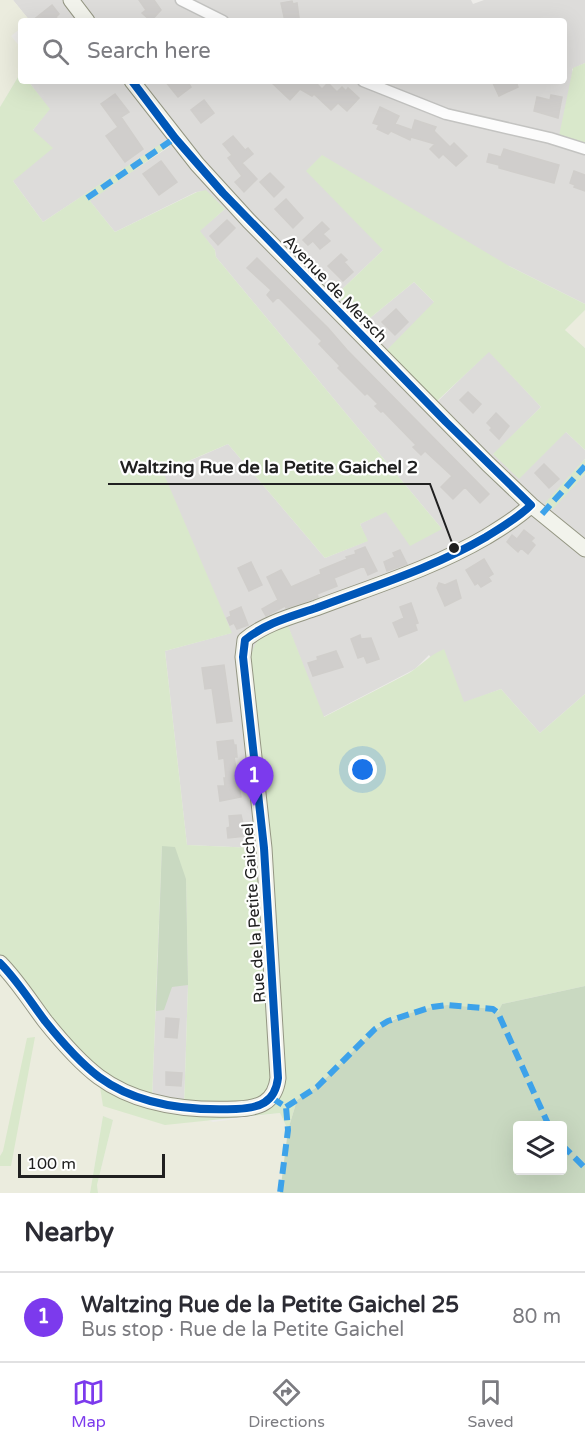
<!DOCTYPE html>
<meta charset="utf-8">
<style>
body{margin:0;font-family:"Varela Round",sans-serif;background:#f7f7f7;color:#2b2b33}
.controls{position:absolute;right:18px;bottom:18px;display:grid;overflow:hidden;border-radius:6px;box-shadow:0 6px 24px #0002}
.controls button{width:54px;height:54px;display:grid;place-items:center;padding:0;border:0;border-bottom:2px solid #e1e1e2;background:#fff;color:#2b2b33;font:30px sans-serif}
.scale{position:absolute;left:18px;bottom:15px;width:147px;box-sizing:border-box;padding-left:6px;border:3px solid #202020;border-top:0;font-size:16px;line-height:21px;white-space:nowrap;color:#202020;-webkit-text-stroke:4px #fff;paint-order:stroke}
.you{position:absolute;left:363px;top:770px;width:21px;height:21px;margin:-15px;border:4px solid #fff;border-radius:50%;background:#1a73e8;box-shadow:0 0 0 9px #1a73e833}
.badge{display:grid;place-items:center;width:39px;height:39px;border-radius:50%;background:#7c3aed;color:#fff;font-size:20px;font-weight:700}
.pin{position:absolute;translate:-50% -50px;filter:drop-shadow(0 2px 3px #0008)}
.pin::after{content:'';position:absolute;top:32px;width:21px;height:18px;background:inherit;clip-path:polygon(0 0,100% 0,50% 100%)}
.list{margin:0;padding:0;list-style:none}
h2{display:flex;justify-content:space-between;align-items:center;height:78px;margin:0;padding:0 24px;font-size:26px}
h2 small{font-size:20px;font-weight:400;color:#7c7c81}
.list li{display:grid;grid-template-columns:39px 1fr auto;gap:18px;align-items:center;box-sizing:border-box;height:90px;padding:0 24px;border-top:2px solid #e1e1e2}
.list b{display:block;font-size:22px;white-space:nowrap}
.list p{margin:0;font-size:20px;white-space:nowrap;color:#7c7c81}
.list em{font-size:20px;font-style:normal;color:#7c7c81}
.icon{flex:none;width:33px;height:33px;fill:none;stroke:currentColor;stroke-width:2;stroke-linecap:round;stroke-linejoin:round}
.map{position:relative;flex:none;width:585px;height:1193px;overflow:hidden}
.search{position:absolute;background:#fff;box-shadow:0 6px 24px #0002;left:18px;right:18px;top:18px;height:66px;display:flex;align-items:center;gap:15px;box-sizing:border-box;padding:0 21px;border-radius:6px;color:#7c7c81;font-size:22px}
.sheet{height:168px;background:#fff}
nav{display:flex;justify-content:space-around;align-items:center;box-sizing:border-box;height:84px;border-top:2px solid #e1e1e2;background:#fff;font-size:16px;color:#7c7c81}
nav a{display:grid;justify-items:center;gap:3px}
nav .on{color:#7c3aed}
.map>svg:first-child{display:block}
.residential{fill:#dddcda}
.farmland{fill:#ebecde}
.grass{fill:#d9e8cb;fill-rule:evenodd}
.forest{fill:#c9d9c1;fill-rule:evenodd}
.building{fill:#d0cecc;stroke:#d0cecb;stroke-width:1.5}
.lines{fill:none;stroke-linecap:round;stroke-linejoin:round}
.street-casing{stroke:#c3c3c1;stroke-width:13}
.secondary-casing{stroke:#949683;stroke-width:17}
.street{stroke:#fcfcfc;stroke-width:10}
.secondary{stroke:#f2f3ec;stroke-width:15}
.quiet{stroke:#3da2ea;stroke-width:6;stroke-dasharray:12 6;stroke-linecap:butt}
.cycleway-casing{stroke:#fff;stroke-width:11}
.cycleway{stroke:#0057b8;stroke-width:8}
.labels{text-anchor:middle;dominant-baseline:central;stroke-width:4.5;stroke-linejoin:round;paint-order:stroke}
.street-label{font-size:16px;fill:#202020;stroke:#fff}
.leader{fill:none;stroke:#202020;stroke-width:2}
.callout-dot{fill:#202020;stroke:#fff;stroke-width:2}
.callout-label{font-size:18px;text-anchor:middle;font-weight:bold;fill:#202020;stroke:#fff;stroke-width:4.5;stroke-linejoin:round;paint-order:stroke}
</style>
<div class="map">
<svg width="585" height="1193" viewBox="0 0 585 1193">
<rect width="100%" height="100%" fill="#edece9"/>
<path class="residential" d="M13,0h458l2,4 11,-4h101v63l-13,6 13,75v160l-76,-38 -126,-16 -47,45 28,28 50,-41 21,21 2,99 52,-51 52,56 -48,48 73,-23 19,18v9l-39,44 6,6 33,-35v220l-45,39 -39,-44 -37,14 -35,-48 -14,14 -92,48 -36,-93 -29,224 -71,-3 -22,-194 66,-18 -69,-160 66,-29 97,114 42,-17 -7,-17 26,-13 56,18 -226,-272 -1,-7 -16,-19 26,-22 -19,-18 -10,1 -81,40 -26,-32 80,-53 -3,-6 -123,81 -30,-41 20,-51 16,-21 -21,-28h536v-60h-534z
M162,846l24,33 2,106 -4,123 -32,-8z"/>
<path class="farmland" d="M0,0h13l17,21h-9v7l-10,8 10,12v24l-21,35z
M585,310v38l-20,-18z
M0,973l75,92 138,57 67,-9 8,17 -8,63h-182l-1,-8 16,-65 -10,-4 -13,77h-90v-27h10l-7,-15 -3,5z"/>
<path class="grass" d="M585,63v81l-26,-8 14,-68z
M21,72v9h7l22,28 -17,21 20,18 -40,33 30,41 122,-81 4,5 -79,55 25,31 82,-40 9,-2 19,19 -25,22 15,19 1,7 226,272 -32,17 -24,-34 -26,12 8,17 -43,17 -97,-114 -65,28 69,161 -67,18 22,194 71,3 -9,-184c6,-29 14,-29 38,-41l37,94c28,-15 57,-29 85,-44 13,-8 19,-17 35,-24l20,53 37,-13 39,44 45,-39v292l-83,18 -4,9 -51,-8 -15,2 -44,14 -13,8 -58,58 -20,13 -9,30 -8,-17 -115,12 -62,-19 -3,-19 -100,-114v-866zM162,846l24,33 2,106 -4,123 -32,-8z
M322,155l187,111 76,38v6l-20,20 20,18v102l-19,-18 -47,47 -26,-25 48,-47 -52,-55 -53,50 -50,-51 48,-49 -20,-20 -50,41 -28,-28 47,-45 -77,-79z
M585,459v15l-33,36 -7,-7z
M35,1037l-24,129h-11v-10l3,-5 24,-113z
M103,1116l10,4 -16,65 1,8h-8z"/>
<path class="forest" d="M162,846l13,1 11,32 2,106 -16,2 -8,23 -8,1z
M585,986v207h-305l8,-63 9,-30 20,-13 58,-58 29,-14 28,-8 15,-2 46,4 5,3 4,-8zM518,1126h44v44h-44z"/>
<path class="building" d="M139,0h15l7,10 -10,11 -9,-8 4,-3z
M292,1l1,3 4,-1 2,15 -14,3 -4,-18z
M52,5l7,9 -3,3 3,4h-27z
M165,81h22l4,6 -13,10z
M270,81h44l8,8 6,-6 9,9 5,-5 4,4 2,-3 11,10 -12,13 -9,-8 -7,7 -17,-16 -2,2 -12,-7 -10,11z
M492,81h24l2,6 -19,9z
M115,94l14,18 -8,5 22,32 -18,13 -19,-26 12,-9 -17,-23z
M551,95l11,2 -4,21 -24,-7 3,-14 13,3z
M204,100l10,13 -13,10 -10,-13z
M380,107l19,9 -4,8 17,6 3,-10 21,7 -2,4 16,16 4,-4 13,13 -11,10 -13,-12 -4,4 -9,-9 5,-5 -24,-7 -1,3 -19,-9 -3,3 -11,-5 2,-4 -6,-2z
M233,136l12,14 3,-2 5,6 -11,9 15,16 -13,13 -9,-10 7,-6 -14,-18 4,-3 -9,-11z
M504,149l55,16 -5,18 -55,-15v-3l-12,-3 2,-8 12,3z
M161,161l16,21 -18,13 -16,-21z
M574,171l11,4v16l-11,-4 1,-2 -5,-2z
M270,173l14,14 -10,10 -14,-15z
M286,199l17,19 -10,10 -18,-19z
M227,220l8,8 -17,17 -8,-9z
M322,222l7,7 -6,5 7,7 -10,8 -7,-8 -5,4 -5,-5z
M341,254l6,6 -3,2 9,10 -10,9 -15,-15z
M257,258l71,70 19,22 142,144 -9,9 -15,-16 -12,12 -12,-12 11,-11 -27,-25 -4,4 -8,-8 3,-2 -33,-34 -2,1 -6,-6 3,-2 -11,-11 -2,2 -27,-27 2,-2 -21,-22 3,-3 -44,-44 -5,5 -6,-7 4,-5 -24,-22z
M396,309l12,13 -13,13 -13,-13z
M468,392l13,12 -8,9 -13,-13z
M496,413l13,13 -10,13 -9,-9 2,-2 -5,-5z
M544,464l15,15 -10,9 -14,-15z
M524,530l10,8 -3,3 4,4 -7,9 -7,-6 -3,4 -11,-10 5,-7 5,4z
M365,547l12,24 -9,4 -4,-9 -30,12 3,8 -20,8 1,3 -32,11 -1,-2 -19,10 -4,-7 16,-9 -11,-23 14,-7 10,17 30,-13 -1,-4 27,-11 -1,-2 10,-3 -1,-3z
M400,550l7,14 -20,7 -3,-9 11,-5 -2,-4z
M484,559l9,15 -5,3 3,4 -10,6 -3,-4 -3,2 -9,-15z
M251,562l11,23 -13,6 -11,-23z
M456,580l5,18 -16,8 -8,-18 2,-5 6,2z
M411,603l7,20 -3,1 2,6 -18,7 -6,-14 11,-5 -4,-11z
M241,607l7,18 -11,4 -3,-6 -4,2 -3,-7 4,-2 -1,-4z
M360,635l1,4 10,-1 8,21 -12,4 -3,-7 -6,2 -7,-19z
M336,651l7,16 -30,9 -5,-13 10,-3 -1,-3z
M224,665l8,56 -15,2 -5,-35 -7,1 -3,-21z
M233,740l1,5h2l1,12h-3l7,40 -21,4 -2,-15h7l-1,-8h2l-2,-20 -5,1 -2,-17z
M241,815l5,21 -18,2 -1,-10 3,-1 -1,-11z
M166,1018l13,1 -2,19 -12,-1z
M166,1072l16,1 -1,13 -15,-1z"/>
<g class="lines">
<defs>
<path id="street" d="M181,0l42,21
M363,81l83,33 104,24 35,11"/>
<path id="secondary" d="M71,0l16,21
M132,81l65,83 52,57 239,243 43,41 54,44
M0,963c17,17 30,38 45,58 16,20 34,41 54,56 38,28 91,34 137,32 23,-1 39,-6 42,-31l-14,-230 -21,-191 2,-17c20,-17 48,-24 71,-32 58,-22 117,-40 170,-71 16,-10 32,-19 45,-32"/>
</defs>
<use href="#street" class="street-casing"/>
<use href="#secondary" class="secondary-casing"/>
<use href="#street" class="street"/>
<use href="#secondary" class="secondary"/>
<path class="quiet" d="M87,198l88,-60
M542,514l43,-48
M272,1098l14,9 2,23 -8,63
M286,1107l31,-20 58,-58 13,-8 44,-14 15,-2 46,4 5,4 51,113
M562,1145l23,23"/>
<defs>
<path id="cycleway" d="M0,963c17,17 30,38 45,58 16,20 34,41 54,56 38,28 91,34 137,32 23,-1 39,-6 42,-31l-14,-230 -21,-191 2,-17c20,-17 48,-24 71,-32 58,-22 117,-40 170,-71 16,-10 32,-19 45,-32l-85,-83 -223,-229 -48,-55 -43,-57"/>
</defs>
<use href="#cycleway" class="cycleway-casing"/>
<use href="#cycleway" class="cycleway"/>
</g>
<g class="labels">
<g class="street-label">
<text transform="translate(335 289) rotate(46)">Avenue de Mersch</text>
<text transform="translate(254 913) rotate(-94)">Rue de la Petite Gaichel</text>
</g>
</g>
<path class="leader" d="M454 548L430 484H108"/>
<circle class="callout-dot" cx="454" cy="548" r="6"/>
<g class="callout-label">
<text x="269" y="473">Waltzing Rue de la Petite Gaichel 2</text>
</g>
</svg>
<div class="controls">
<button><svg class="icon" aria-label="layers" viewBox="0 0 24 24"><path d="M12 4l9 5-9 5-9-5zM3 14l9 5 9-5"/></svg></button>
</div>
<div class="scale">100 m</div>
<div class="you"></div>
<div class="pin badge" style="left:254px;top:806px">1</div>
<div class="search"><svg class="icon" aria-label="search" viewBox="0 0 24 24"><circle cx="10" cy="10" r="6"/><path d="M15 15l6 6"/></svg>Search here</div>
</div>
<section class="sheet">
<h2>Nearby<small></small></h2>
<ul class="list">
<li><span class="badge">1</span><div><b>Waltzing Rue de la Petite Gaichel 25</b><p>Bus stop · Rue de la Petite Gaichel</p></div><em>80 m</em></li>
</ul>
</section>
<nav>
<a class="on"><svg class="icon" aria-label="map" viewBox="0 0 24 24"><path d="M3 6l6-2 6 2 6-2v14l-6 2-6-2-6 2zM9 4v14M15 6v14"/></svg>Map</a>
<a><svg class="icon" aria-label="directions" viewBox="0 0 24 24"><path d="M12 3l9 9-9 9-9-9zM9 14v-3h6M13 9l2 2-2 2"/></svg>Directions</a>
<a><svg class="icon" aria-label="saved" viewBox="0 0 24 24"><path d="M7 4h10v16l-5-4-5 4z"/></svg>Saved</a>
</nav>
